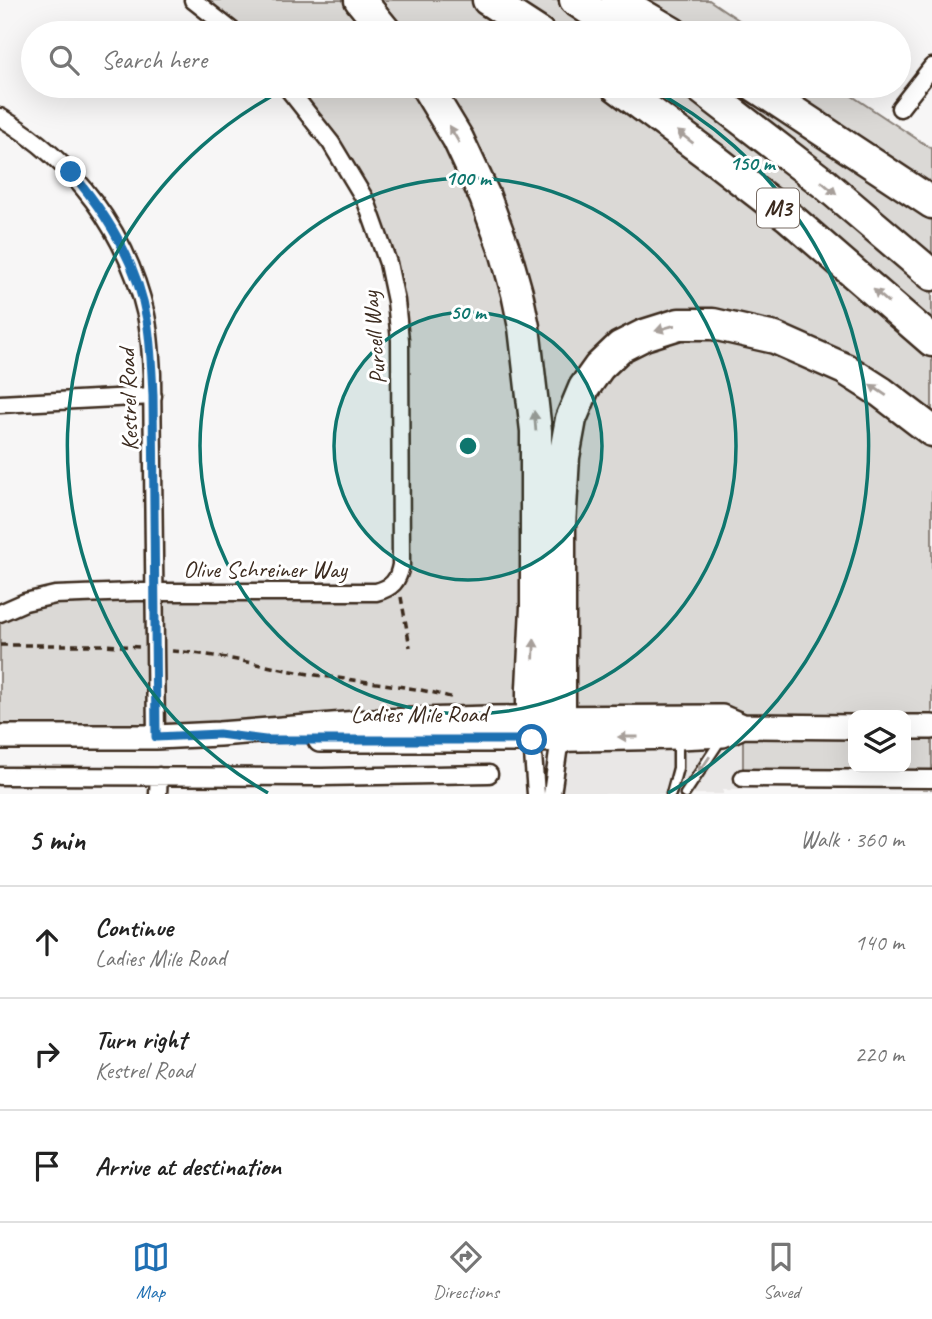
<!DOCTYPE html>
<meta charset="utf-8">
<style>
body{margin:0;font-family:Caveat,sans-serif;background:#f6f6f6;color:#222}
.controls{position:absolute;right:21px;bottom:21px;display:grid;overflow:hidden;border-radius:14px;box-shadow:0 7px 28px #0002}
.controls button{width:63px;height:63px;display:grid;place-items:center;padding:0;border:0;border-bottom:2px solid #e0e0e0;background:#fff;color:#222;font:35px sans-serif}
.stop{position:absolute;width:21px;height:21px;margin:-16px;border:5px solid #1f6fb2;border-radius:50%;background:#fff}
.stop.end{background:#1f6fb2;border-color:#fff;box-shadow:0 2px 7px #0008}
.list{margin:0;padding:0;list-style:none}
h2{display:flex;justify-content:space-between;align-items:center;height:91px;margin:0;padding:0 28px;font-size:30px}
h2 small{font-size:23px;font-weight:400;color:#767676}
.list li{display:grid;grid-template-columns:46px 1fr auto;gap:21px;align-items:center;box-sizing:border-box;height:112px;padding:0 28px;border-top:2px solid #e0e0e0}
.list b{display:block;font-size:26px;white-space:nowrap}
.list p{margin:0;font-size:23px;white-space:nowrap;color:#767676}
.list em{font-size:23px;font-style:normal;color:#767676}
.icon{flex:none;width:38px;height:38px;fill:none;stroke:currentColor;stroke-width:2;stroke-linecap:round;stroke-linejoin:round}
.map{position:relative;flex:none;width:932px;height:794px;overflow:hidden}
.search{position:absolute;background:#fff;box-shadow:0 7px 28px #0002;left:21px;right:21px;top:21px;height:77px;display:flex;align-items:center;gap:18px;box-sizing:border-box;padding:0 24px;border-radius:38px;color:#767676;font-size:26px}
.sheet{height:427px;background:#fff}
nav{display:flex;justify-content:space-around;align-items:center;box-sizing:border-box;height:98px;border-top:2px solid #e0e0e0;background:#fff;font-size:19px;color:#767676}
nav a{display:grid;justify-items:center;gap:4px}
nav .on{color:#1f6fb2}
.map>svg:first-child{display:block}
.built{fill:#e9e7e6}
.green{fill:#dbd9d6;stroke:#8b827a;stroke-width:2;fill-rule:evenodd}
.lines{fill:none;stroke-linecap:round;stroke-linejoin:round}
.lane-casing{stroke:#3b2a1e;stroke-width:13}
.street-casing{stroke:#3b2a1e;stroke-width:21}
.secondary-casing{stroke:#3b2a1e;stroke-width:28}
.highway-casing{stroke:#3b2a1e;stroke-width:35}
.path{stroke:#3b2a1e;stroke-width:3.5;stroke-dasharray:7 5;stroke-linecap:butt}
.lane{stroke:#fff;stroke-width:8}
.street{stroke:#fff;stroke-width:16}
.secondary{stroke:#fff;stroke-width:23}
.highway{stroke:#fff;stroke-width:30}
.oneway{fill:#a79f9a}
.route{stroke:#1f6fb2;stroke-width:9}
.ring{fill:none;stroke:#0f766e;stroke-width:3.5}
.labels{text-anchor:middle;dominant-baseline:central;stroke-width:6;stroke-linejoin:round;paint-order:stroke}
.shield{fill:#fff;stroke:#766a62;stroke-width:2}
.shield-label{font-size:23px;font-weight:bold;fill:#3b2a1e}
.street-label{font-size:24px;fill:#3b2a1e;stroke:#fff}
.centre{fill:#0f766e;stroke:#fff;stroke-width:3.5}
.ring-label{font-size:21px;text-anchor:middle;font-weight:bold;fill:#0f766e;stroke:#fff;stroke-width:6;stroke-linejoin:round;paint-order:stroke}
</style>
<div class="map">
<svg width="932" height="794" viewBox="0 0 932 794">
<rect width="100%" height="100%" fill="#f7f6f6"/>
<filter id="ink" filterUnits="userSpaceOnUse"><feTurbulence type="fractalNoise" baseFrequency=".0143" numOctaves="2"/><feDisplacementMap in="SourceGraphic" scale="14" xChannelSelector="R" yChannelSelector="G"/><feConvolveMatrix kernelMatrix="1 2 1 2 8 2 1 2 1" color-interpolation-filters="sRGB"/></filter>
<g filter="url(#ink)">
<path class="built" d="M743,726v64h-20v4h-171l8,-55z"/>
<path class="green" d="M193,0h516l49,33h-523z
M286,86h551l95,63v630l-189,-1v-52l-405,14 -338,-3v-124l25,-11 351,-10 19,-9 5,-243 -34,-139zM853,715h53v53h-53z"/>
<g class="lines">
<defs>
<path id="lane" d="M671,794l7,-26v-30
M685,794l37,-56"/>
<path id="street" d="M193,0l42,33
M900,108l32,-41
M0,117c74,44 127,114 146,198 4,20 5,40 6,59l4,363
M0,404l153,-8
M0,613l25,-11 30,-7 79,-3h242c16,-4 22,-11 25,-27l-1,-225 -4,-39 -8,-38 -22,-62 -35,-58 -45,-57
M532,740l4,54
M0,776l322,1 167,-3
M743,778l189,1
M158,794l1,-18
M552,794l8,-55"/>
<path id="secondary" d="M906,727h26
M0,737h156l63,-3 164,-13 105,-3 234,-1 21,9 110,1
M320,740h212l147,-3 44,-2 20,-9"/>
<path id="highway" d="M360,0l27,33
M488,0l51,33
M575,0l50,33
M617,0l56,33
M426,86l32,53 27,58 21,57 11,39 7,34 12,104v176l-4,81v52
M616,86l98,73 75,58 143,124
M698,86l127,98 107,91
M755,86l177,117
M560,739v-213l4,-69 7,-38 13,-31 15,-21 21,-20 24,-12 35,-11h34l62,14 70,31 36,23 51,39"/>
</defs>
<use href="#lane" class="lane-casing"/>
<use href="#street" class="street-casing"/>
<use href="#secondary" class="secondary-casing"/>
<use href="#highway" class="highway-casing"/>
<path class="path" d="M401,597l9,50
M0,645h102l38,2
M172,651c49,3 96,17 144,24 46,7 93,10 138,23"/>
<use href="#lane" class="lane"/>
<use href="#street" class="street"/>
<use href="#secondary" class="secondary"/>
<use href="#highway" class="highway"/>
</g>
<defs><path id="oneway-solid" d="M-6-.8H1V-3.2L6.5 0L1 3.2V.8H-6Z" transform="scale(1.75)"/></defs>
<g class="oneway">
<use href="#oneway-solid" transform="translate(454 134) rotate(-120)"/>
<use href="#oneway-solid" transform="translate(685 137) rotate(-143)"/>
<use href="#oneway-solid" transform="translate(829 188) rotate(40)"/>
<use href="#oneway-solid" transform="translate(881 296) rotate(-139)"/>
<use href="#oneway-solid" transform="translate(665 328) rotate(164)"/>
<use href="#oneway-solid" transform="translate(878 390) rotate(-146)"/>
<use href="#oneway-solid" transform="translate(535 421) rotate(-95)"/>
<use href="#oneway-solid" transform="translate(534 649) rotate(-88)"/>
<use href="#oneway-solid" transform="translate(628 737) rotate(180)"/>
<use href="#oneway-solid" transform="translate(704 765) rotate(124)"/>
</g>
</g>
<g class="lines" filter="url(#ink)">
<path class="route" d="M71,172c35,41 67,93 76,148 4,25 5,51 6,76l3,341 63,-3 46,6h267"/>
</g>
<circle cx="468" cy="446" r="134" fill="#0f766e" fill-opacity=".12"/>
<g class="ring">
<circle cx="468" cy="446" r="134"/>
<circle cx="468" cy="446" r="268"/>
<path d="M268 793A401 401 0 0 1 289 87M647 87A401 401 0 0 1 668 793"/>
</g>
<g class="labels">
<rect class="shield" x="757" y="188.5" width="42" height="39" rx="5"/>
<g class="shield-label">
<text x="778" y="208">M3</text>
</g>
<g class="street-label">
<text transform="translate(374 338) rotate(-95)">Purcell Way</text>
<text transform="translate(128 400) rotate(-92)">Kestrel Road</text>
<text x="265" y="569">Olive Schreiner Way</text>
<text x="419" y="714">Ladies Mile Road</text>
</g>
</g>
<circle cx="468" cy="446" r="10" class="centre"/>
<g class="ring-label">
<text x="752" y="170">150 m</text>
<text x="468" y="185">100 m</text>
<text x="468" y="319">50 m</text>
</g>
</svg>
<div class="controls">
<button><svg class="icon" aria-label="layers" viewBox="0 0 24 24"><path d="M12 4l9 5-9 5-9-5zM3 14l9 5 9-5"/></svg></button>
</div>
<div class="stop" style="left:532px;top:740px"></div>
<div class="stop end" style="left:71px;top:172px"></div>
<div class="search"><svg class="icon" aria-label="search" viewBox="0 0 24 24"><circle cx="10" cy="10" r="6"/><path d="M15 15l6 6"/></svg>Search here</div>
</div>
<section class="sheet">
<h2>5 min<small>Walk · 360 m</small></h2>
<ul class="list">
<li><svg class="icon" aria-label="ahead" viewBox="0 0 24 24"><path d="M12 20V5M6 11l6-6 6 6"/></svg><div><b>Continue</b><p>Ladies Mile Road</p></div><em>140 m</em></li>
<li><svg class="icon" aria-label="right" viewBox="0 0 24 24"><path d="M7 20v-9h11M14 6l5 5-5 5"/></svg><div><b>Turn right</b><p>Kestrel Road</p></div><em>220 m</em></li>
<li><svg class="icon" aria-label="arrive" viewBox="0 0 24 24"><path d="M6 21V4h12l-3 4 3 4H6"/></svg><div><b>Arrive at destination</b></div></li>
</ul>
</section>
<nav>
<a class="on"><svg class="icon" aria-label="map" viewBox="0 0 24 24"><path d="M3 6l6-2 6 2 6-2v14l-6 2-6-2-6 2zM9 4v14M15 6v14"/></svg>Map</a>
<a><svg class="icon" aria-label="directions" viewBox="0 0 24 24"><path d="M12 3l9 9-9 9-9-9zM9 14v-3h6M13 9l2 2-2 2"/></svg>Directions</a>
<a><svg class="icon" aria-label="saved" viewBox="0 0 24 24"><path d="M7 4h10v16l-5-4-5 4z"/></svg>Saved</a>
</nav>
